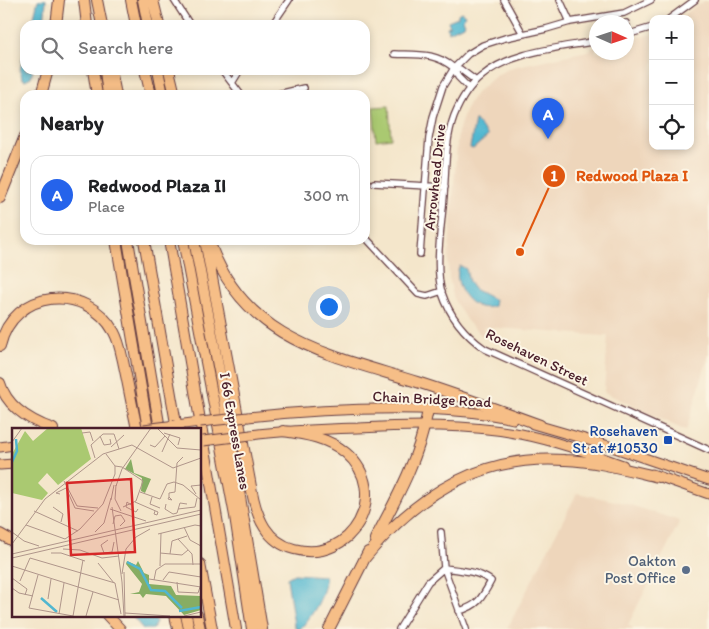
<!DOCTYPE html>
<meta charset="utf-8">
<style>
body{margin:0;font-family:Itim,sans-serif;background:#f6f6f6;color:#202124}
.controls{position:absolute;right:15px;top:15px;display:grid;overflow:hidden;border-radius:10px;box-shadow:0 2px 8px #0003}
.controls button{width:45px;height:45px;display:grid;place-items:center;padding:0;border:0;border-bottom:1px solid #e0e0e0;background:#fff;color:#202124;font:25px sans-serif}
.compass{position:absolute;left:589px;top:15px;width:45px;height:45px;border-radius:50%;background:#fff;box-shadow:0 2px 8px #0003;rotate:93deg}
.you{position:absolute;left:328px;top:306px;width:18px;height:18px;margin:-12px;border:4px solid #fff;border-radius:50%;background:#1a73e8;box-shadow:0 0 0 8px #1a73e833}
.badge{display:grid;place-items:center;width:32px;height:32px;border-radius:50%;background:#2563eb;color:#fff;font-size:16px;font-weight:700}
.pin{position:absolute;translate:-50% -41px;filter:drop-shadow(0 1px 2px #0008)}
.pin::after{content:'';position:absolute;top:26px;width:18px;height:15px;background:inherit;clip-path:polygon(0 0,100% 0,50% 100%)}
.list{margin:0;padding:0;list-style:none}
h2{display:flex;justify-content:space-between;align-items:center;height:65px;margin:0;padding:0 20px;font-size:21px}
h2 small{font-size:16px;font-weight:400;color:#757577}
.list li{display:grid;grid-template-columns:32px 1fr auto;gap:15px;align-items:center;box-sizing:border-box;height:80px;margin:0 10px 10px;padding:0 10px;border:1px solid #e0e0e0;border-radius:15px}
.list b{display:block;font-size:19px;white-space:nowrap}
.list p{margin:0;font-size:16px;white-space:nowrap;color:#757577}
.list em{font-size:16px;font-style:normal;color:#757577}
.icon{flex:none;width:28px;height:28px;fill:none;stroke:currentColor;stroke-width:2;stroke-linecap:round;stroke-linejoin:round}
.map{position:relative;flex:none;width:709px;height:629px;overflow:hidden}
.search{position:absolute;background:#fff;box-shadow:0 2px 8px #0003;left:20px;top:20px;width:350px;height:55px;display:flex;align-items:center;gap:12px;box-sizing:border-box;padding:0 18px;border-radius:15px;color:#757577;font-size:19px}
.panel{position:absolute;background:#fff;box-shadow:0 2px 8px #0003;left:20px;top:90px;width:350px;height:155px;border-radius:15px}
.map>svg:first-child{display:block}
.built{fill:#eed6bb}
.green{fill:#aac971;stroke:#7a744e}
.water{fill:#51b7d0;stroke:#4e6b7e}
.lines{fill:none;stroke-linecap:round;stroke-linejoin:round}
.street-casing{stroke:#643d43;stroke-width:8}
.primary-casing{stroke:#643d43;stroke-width:11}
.highway-casing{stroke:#643d43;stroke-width:12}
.street{stroke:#fff;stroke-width:5.5}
.primary{stroke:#f6be87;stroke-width:9}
.highway{stroke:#f6be87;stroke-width:10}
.primary-bridge-casing{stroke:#643d43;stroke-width:11;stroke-linecap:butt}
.primary-bridge{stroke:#f6be87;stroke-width:9}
.transit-dot{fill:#1a4fb4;stroke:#fcf5e5;stroke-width:2}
.service-dot{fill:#5c6f8a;stroke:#fcf5e5;stroke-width:2}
.labels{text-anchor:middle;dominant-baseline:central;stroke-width:4;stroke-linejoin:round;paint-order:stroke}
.street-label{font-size:15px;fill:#4a1f2b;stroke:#fcf5e5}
.transit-label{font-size:15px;fill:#164399;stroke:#fcf5e5;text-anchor:end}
.service-label{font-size:15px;fill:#4e5e75;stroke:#fcf5e5;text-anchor:end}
.inset-river{fill:none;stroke:#51b7d0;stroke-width:2.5}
.inset-road{fill:none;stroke:#b0968b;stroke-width:1}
.view{fill:#d62828;fill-opacity:0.15;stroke:#d62828;stroke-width:2.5}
.inset-edge{fill:none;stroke:#4a1f2b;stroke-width:2.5}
.leader{fill:none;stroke:#e0560e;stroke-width:2}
.callout-dot{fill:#e0560e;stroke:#fcf5e5;stroke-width:2}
.mark-label{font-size:15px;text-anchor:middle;font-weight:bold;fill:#fff}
.callout-label{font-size:16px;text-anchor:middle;font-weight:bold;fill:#e0560e;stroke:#fcf5e5;stroke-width:4;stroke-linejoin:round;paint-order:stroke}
</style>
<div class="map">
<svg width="709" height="629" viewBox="0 0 709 629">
<rect width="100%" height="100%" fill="#fcf5e5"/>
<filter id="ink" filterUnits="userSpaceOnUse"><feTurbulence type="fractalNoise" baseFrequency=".02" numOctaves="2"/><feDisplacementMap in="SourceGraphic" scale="10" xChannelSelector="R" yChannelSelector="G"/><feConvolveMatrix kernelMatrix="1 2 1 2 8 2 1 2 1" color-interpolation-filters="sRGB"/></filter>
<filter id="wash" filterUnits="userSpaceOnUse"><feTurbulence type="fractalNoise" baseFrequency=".0096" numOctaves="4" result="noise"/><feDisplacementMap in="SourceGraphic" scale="20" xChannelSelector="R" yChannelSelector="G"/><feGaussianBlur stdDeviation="1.12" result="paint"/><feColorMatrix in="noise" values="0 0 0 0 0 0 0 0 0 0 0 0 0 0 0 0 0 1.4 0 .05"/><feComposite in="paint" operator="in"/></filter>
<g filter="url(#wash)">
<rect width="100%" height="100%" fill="#f4e6cb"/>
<path class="built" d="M704,1l5,1v352l-23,77 -82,-39 4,-57h-4v1l-120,-9 -1,10 -16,-16 -13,-21 -5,-22 -1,-16 10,-130 5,-16 7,-15 8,-10 20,-17 15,-7 79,-17 -2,-1 6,-2v5h30l1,-12 26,-6v112h37v-127h-13z
M577,493l47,10 56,18 -52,104 6,4h-127z"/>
<path class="green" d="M389,106l2,32 -15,2 -3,-33z"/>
<path class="water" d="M38,0h8l-2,25h-12z
M461,12l4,3 -2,4 2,5 -16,8 -2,-5 3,-1 -2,-5 10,-4v-3z
M25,46v24h8l-2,7 -6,3 -3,-2 -2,-8z
M475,120l13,16 -15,13 -3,-1z
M461,266l5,3 3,13 5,7 21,11 -1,6c-22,9 -42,-20 -35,-39z
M294,574l31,2c1,19 -13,40 -25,53h-4l-2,-4 -7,-47z
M131,615h23l2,7 -3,7h-10z"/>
</g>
<g filter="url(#ink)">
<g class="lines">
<defs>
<path id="street" d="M174,0l16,25
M504,0l19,34
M560,0l10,22
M669,19l26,-19
M626,23l3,11
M272,25l17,-25
M626,35l27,-8
M596,41c-36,7 -85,10 -114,35 -13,10 -22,25 -28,40 -9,24 -8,53 -10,79 -2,29 -10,70 -2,98 8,24 23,42 43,56l224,101
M394,54c23,1 41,-2 60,14
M222,70l19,25
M232,83l8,-13
M469,88l-11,-11 -4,-9 6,1 16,12
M274,95l30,-7
M374,183l71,4
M365,237l53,57 9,2 15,-5
M420,254l9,-116 4,-21 10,-31 11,-18 14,-14 15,-9 22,-7 41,-9 24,-7 54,-9 27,-13
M441,532l3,36 22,61
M399,629l29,-47 16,-14c16,2 34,3 47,13 -9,17 -13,25 -32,30"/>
<path id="primary" d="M248,417c56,-6 113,-9 169,-8 33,1 65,3 96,10
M533,424l76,22 100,34
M176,425l24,-3
M251,435c36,-5 71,-6 107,-7 54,-3 109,-4 163,6 35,7 68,19 102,31
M0,447l14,-2
M0,465l14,-1
M652,474l57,20"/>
<path id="highway" d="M84,0l3,25
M97,0l5,25
M131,0l5,25
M143,0l5,25
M153,0l6,25
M56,25l3,-25
M93,70l4,25
M111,70l5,25
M145,70l6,25
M158,70l5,25
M169,70l6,25
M105,71l3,24
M41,95l7,-25
M0,198l25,-62
M116,240l32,189
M128,240l32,189
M144,240l33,189
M169,240l67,389
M183,240l52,276 17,113
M194,240l25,131 43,258
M205,240l47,252c5,26 15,50 42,57 58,16 98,-57 52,-96 -17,-15 -41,-19 -63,-22
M211,246c35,95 120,109 206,136 41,13 82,28 123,43
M0,346c13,-57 86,-64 114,-14 5,9 7,20 9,29 5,23 9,45 14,68
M0,383c7,25 31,38 53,46
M0,534l14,8
M375,539c22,-41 45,-83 53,-129
M365,558c51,-63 116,-104 200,-98 31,1 63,10 93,17
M200,564l12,65
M107,615l13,14
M175,615l3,14
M186,615l3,14
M197,615l3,14
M329,629l39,-77"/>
</defs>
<use href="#street" class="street-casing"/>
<use href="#primary" class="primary-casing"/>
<use href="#highway" class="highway-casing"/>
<use href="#street" class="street"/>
<use href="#primary" class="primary"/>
<use href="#highway" class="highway"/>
<defs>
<path id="primary-bridge" d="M200,422l48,-5
M144,429l32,-4
M203,441l48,-6"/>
</defs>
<use href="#primary-bridge" class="primary-bridge-casing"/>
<use href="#primary-bridge" class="primary-bridge"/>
</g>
</g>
<rect class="transit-dot" x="663" y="435" width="10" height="10" rx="2.5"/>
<circle class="service-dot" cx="686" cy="570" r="5"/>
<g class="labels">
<g class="street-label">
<text transform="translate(435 177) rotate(-84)">Arrowhead Drive</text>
<text transform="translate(537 357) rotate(26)">Rosehaven Street</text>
<text transform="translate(432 399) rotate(3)">Chain Bridge Road</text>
<text transform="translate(235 431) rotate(80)">I 66 Express Lanes</text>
</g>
<g class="transit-label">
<text x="658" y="431">Rosehaven<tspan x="658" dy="17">St at #10530</tspan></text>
</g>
<g class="service-label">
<text x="676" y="561">Oakton<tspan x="676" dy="17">Post Office</tspan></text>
</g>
</g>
<g transform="translate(12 428)">
<rect width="189" height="189" fill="#f4e6cb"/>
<path d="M36,0h33l10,31 -33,26 -11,-12 -9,10 10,10 -6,7 -30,-7v-39l13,-23 8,10z" fill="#aac971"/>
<path d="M119,31l3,14 17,6 -6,14 -4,-2 1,-13 -17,-9zM115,133l9,4 2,-4 6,12 5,2v9l22,2 5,9 25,1v14l-17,5 -18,-19 -20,-2 -3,4 -3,-4h-10l9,-2 3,-8 -16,-20z" fill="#87ad63"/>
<path class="inset-river" d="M0,34l5,-11 -1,-12M115,134l13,7 11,21 14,1 17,17M29,170l16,14M167,183l22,-4"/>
<path class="inset-road" d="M145,0l20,20 24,2M70,5l8,-1 3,9M152,5l16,5 -2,7M88,8l4,9 7,-1 -1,-5M0,14l10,-14M138,17l5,2 10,-11M99,19l13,-12M150,24l8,-18M83,30l-4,-13 12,-11h11l5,15M103,38l7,1 21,14 -7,20 -13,6M52,53l13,25 21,2M104,57l-1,14 6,12M104,58l6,-17 29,-41M128,64l20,7 7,-15 7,-2 9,3 18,15M163,64l2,-29 6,-6 -3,3M48,66l-4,-1 10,-5 9,20 19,3M184,66l-5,-8 10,-1M140,69l-2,7 10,4M157,69l3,3 -4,-1 1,-2v-4l6,-1M99,72l3,-15M123,74l23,10 -1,3 -3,-1 1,-3M154,76l-1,5 8,5 4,-1 3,-10 7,1M119,77l-4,-3 -1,5 10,5 2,-3M41,79l10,7 -2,8M100,79l10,75 2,34M98,81l36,12M166,81l17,-2 2,-9M22,83l44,20M101,96l2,-8 6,-1 4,6 -5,5M14,97l39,14 15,-10 23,-25 12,-30v-8l-9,-12M172,99l6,13 11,6M0,104l12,9 15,5M83,104l9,-9 7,-25M146,106l37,-9 6,1M166,111l14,15 1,11M96,112l-7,5 3,8 8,-1 2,-10M0,116l33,-45 58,-45 29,-9 41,23 28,-10M51,121l17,1 22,8 17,-2M39,125h10l24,8M148,125l22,2 6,-5M0,126l189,-44M158,126l2,-13 15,-5M0,130l189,-44M86,135l16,20M0,138l107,34M148,138l1,-33M112,144l1,44M110,146l4,-25 10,-12 14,-8M26,147l-9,33 44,8M0,150l15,11 -2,6M137,151l52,8M142,152l2,-10 9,-6h36M151,152l6,-8 32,5M8,153l10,-23 85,25 6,31M165,154l1,10 20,1 2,-6M0,160l7,5 14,3M36,171l3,-20M113,185l45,3M47,186l5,-31M61,188l10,-56M74,188l7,-24M172,188l17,-4"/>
<path class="view" d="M119,51l4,73 -64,3 -4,-72z"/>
<rect width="189" height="189" class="inset-edge"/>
</g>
<path class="leader" d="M520 252L554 176"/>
<g class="callout-dot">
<circle cx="520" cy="252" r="5"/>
<circle cx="554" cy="176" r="12"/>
</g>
<g class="mark-label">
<text x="554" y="181">1</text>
</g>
<g class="callout-label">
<text x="632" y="181">Redwood Plaza I</text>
</g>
</svg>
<div class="controls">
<button>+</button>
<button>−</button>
<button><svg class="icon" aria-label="locate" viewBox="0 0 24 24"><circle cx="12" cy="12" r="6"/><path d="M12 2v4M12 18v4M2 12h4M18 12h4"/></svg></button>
</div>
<svg class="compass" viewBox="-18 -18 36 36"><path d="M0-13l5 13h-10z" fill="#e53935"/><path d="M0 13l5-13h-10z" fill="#757577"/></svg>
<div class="you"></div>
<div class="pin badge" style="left:548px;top:139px">A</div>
<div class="search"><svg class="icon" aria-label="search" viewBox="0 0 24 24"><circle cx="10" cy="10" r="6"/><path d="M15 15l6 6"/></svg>Search here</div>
<section class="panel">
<h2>Nearby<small></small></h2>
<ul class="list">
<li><span class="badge">A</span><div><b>Redwood Plaza II</b><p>Place</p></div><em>300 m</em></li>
</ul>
</section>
</div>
